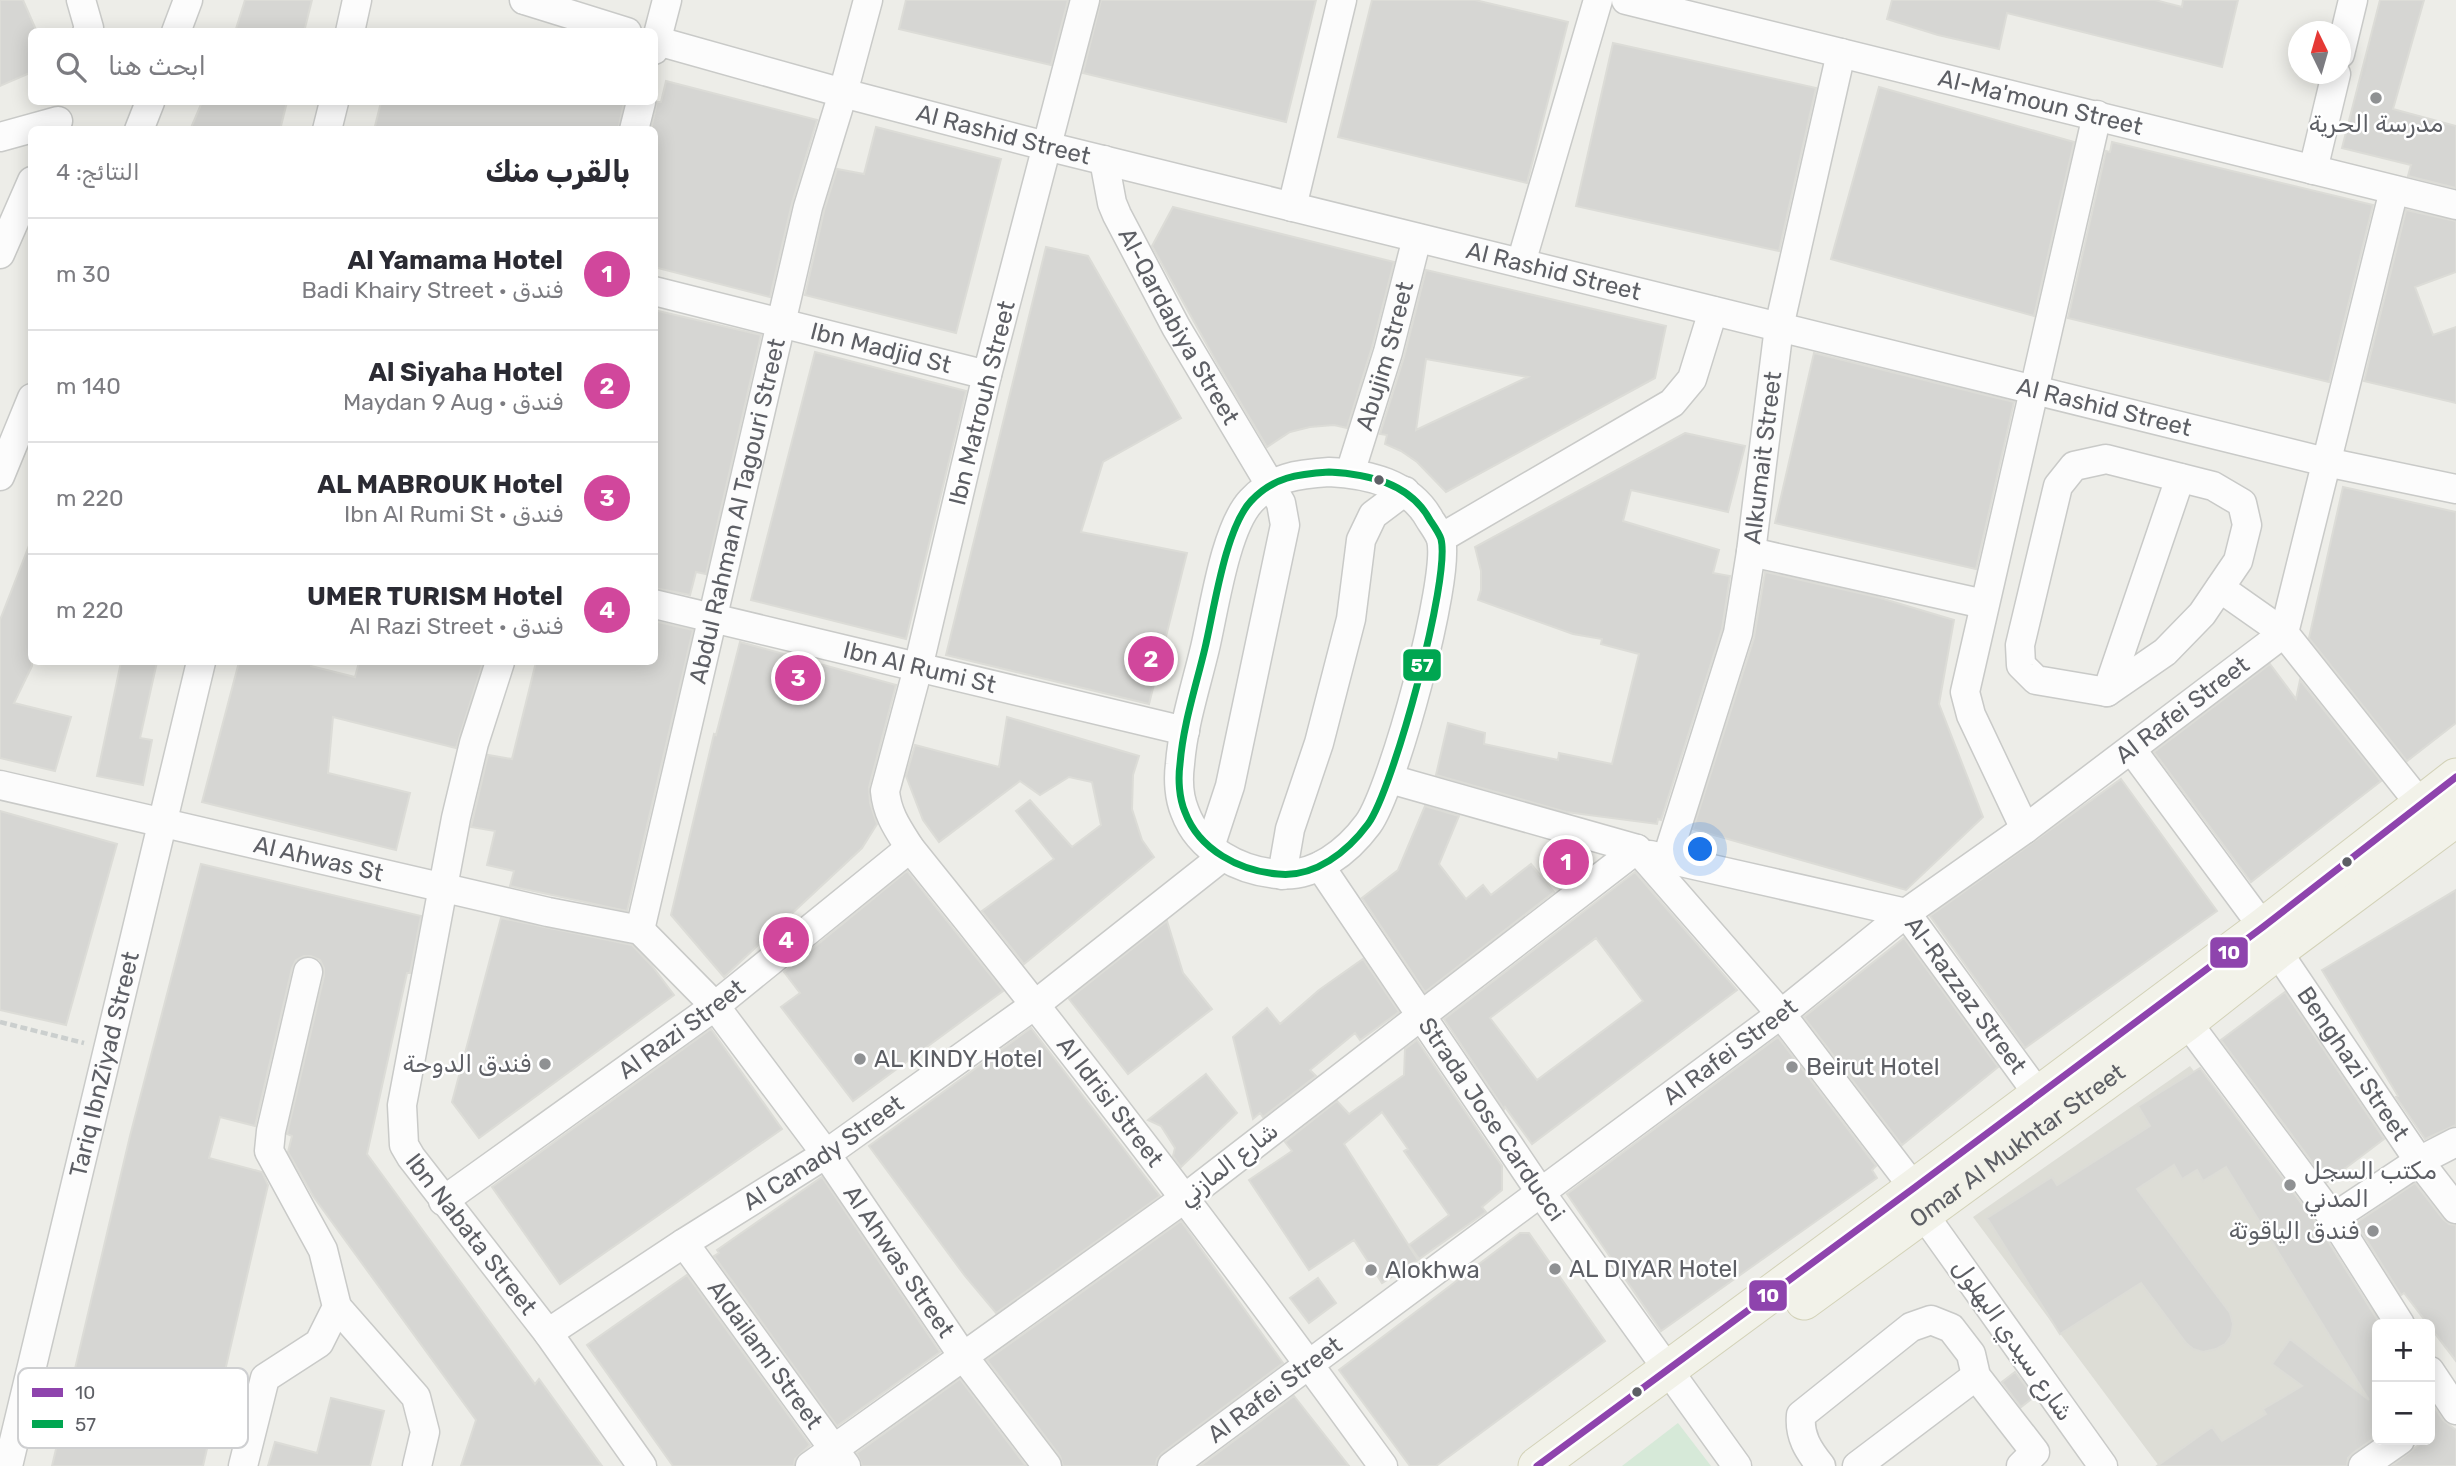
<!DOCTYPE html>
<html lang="ar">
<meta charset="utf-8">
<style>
body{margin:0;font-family:Rubik,Vazirmatn,sans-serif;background:#f2f2f3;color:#2b2b33;direction:rtl}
.controls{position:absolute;right:21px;bottom:21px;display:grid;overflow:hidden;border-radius:10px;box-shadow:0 4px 18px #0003}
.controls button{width:63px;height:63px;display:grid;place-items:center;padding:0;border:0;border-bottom:2px solid #e1e1e2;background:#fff;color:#2b2b33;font:35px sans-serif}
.compass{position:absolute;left:2288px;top:21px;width:63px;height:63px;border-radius:50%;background:#fff;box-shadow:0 4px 18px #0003;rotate:355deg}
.you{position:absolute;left:1701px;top:850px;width:24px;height:24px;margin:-18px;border:5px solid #fff;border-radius:50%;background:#1a73e8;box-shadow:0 0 0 10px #1a73e833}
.badge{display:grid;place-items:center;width:46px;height:46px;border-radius:50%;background:#ea580c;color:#fff;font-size:23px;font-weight:700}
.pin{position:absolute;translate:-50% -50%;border:4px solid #fff;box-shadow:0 2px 7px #0006}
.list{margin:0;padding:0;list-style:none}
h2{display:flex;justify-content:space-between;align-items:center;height:91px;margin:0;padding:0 28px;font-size:30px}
h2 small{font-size:23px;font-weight:400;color:#7c7c81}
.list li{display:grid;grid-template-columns:46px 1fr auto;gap:21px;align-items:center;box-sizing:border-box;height:112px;padding:0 28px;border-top:2px solid #e1e1e2}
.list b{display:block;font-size:26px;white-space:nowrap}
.list p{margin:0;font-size:23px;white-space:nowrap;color:#7c7c81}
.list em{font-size:23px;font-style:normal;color:#7c7c81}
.icon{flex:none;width:38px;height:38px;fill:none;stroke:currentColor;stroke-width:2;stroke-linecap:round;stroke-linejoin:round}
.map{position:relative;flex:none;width:2456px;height:1466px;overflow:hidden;direction:ltr}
.search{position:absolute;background:#fff;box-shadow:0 4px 18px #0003;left:28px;top:28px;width:630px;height:77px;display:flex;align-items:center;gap:18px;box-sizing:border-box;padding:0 24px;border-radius:10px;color:#7c7c81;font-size:26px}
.panel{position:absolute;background:#fff;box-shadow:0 4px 18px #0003;left:28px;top:126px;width:630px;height:539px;border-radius:10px;direction:rtl}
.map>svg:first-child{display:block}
.education{fill:#ddddd6}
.green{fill:#d6e9d8}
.building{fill:#d6d6d3;stroke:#dcdcd7;stroke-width:2;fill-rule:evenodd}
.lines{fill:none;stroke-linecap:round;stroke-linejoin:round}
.minor-casing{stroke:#c9cac8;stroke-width:31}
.major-casing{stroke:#d3d2b8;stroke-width:39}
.path{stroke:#cbcfce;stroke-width:4.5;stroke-dasharray:7 3.5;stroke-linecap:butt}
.minor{stroke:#fcfcfc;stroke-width:28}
.major{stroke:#f2f2e9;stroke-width:37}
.bus-1-casing{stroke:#fff;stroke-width:12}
.bus-2-casing{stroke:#fff;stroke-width:12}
.bus-1{stroke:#8e44ad;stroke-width:7}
.bus-2{stroke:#00a651;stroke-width:7}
.poi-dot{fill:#8f9193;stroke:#fff;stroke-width:2.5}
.bus-dot{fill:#5d5f65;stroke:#fff;stroke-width:2.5}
.labels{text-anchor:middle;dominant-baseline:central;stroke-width:5;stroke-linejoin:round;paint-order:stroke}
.street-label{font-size:24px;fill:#5d5f65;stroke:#fff}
.poi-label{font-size:24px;fill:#5d5f65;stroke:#fff;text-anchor:start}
.key{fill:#fff;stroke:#cecfd1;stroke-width:2}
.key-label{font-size:19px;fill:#5d5f65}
.line-badge{stroke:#fff;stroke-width:2.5}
.badge-label{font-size:19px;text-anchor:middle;font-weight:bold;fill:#fff}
</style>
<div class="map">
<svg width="2456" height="1466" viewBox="0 0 2456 1466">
<rect width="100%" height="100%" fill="#edede8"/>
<path class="education" d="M2190,1066l194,258h-7v109l-45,33h-173l-186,-249z"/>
<path class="green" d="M1678,1423l33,43h-89z"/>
<path class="building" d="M0,0h23l14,32h-5v40l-32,14z
M245,0h67l-8,32h-69z
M906,0h162l-17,65 -152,-36z
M1101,0h215l-30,122 -203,-49z
M1372,0h103l93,22 -41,161 -189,-46z
M1892,0h263l27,7 1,-7h55l-16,67 -215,-54 -8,36 -61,-14 -51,-16z
M2380,0h44l-31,109 63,17v62l-48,-12 3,-11 -69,-17z
M1613,43l203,45 -37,163 -203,-45z
M666,81l151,39 -25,83 -22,94 -116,-30v-137h-3l6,-28h4z
M1879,87l195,55 -40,174 -203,-57z
M202,102h85l-7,28h-90z
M381,102h243l-6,28h-244z
M876,127l125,32 -45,174 -151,-38 19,-84 13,-42 27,5z
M2112,142l261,63 -44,177 -261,-64 38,-167 4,1z
M1173,207l221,55 -22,85 -25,81 -13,-3 -24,2 -20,5 -23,15 -50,-84 -65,-117z
M2406,210l50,11v51l-41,15 18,48 23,-8v76l-92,-22z
M1046,247l42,9 93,162 -78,44 -22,70 106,21 -38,151 -203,-49z
M1426,270l240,56 -11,52 -209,114 -29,-30 -16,-11 -16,-7 2,-9 -7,-1 24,-77zM1426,359l102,18 -112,53z
M654,310l107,25 -55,239 -10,-2 -6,23 -36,-7z
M815,352l151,39 -60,248 -155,-39z
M1814,353l200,49 -38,167 -201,-46z
M1685,433l60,13 -17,66 -97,-22 -8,31 96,29 -6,23 17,3 -8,53 -61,191 -3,-1 -1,5 -91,-12 -130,-37 12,-52 37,10 -1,11 74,16 1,-7 53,11 27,-110 -38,-10 1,-5 -29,-5 -95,-34 3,-10v-19l-6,-24z
M2343,487l113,25v211l-49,38 -98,-123z
M30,543l2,123 -18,37 57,14 -16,54 -55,-13v-138z
M1765,572l112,25 77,23 -15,84 44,113 -77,73 -213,-61 61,-191z
M654,621l39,9 -66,281 -117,-25 4,-15 -27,-6 8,-34 -24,-4 17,-72 24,4 24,-97h118z
M740,642l156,43 -27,102 1,16 7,21 -15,24 -138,129 -53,-62 43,-181 2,1z
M121,662h36l-17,76 12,2 -9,45 -46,-9z
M239,662h74l-2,4 44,11 4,-15h124l-27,86 -123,-31 -5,56 82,20 -14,57 -194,-48z
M2270,664l26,35 4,-19 81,101 -130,101 -97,-130z
M1007,717l132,39 -6,19 -1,34 10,31 12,17 -130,107 -42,-53 72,-52 -38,-48 14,-11 42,47 29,-22 -9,-43 -23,-5 -29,18 -20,-14 -81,61 -16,-22 -17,-44 9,-31 84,22z
M2121,779l96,132 -192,137 -95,-132z
M1425,806l34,10 -20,48 27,35 17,-14 8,10 40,-31 23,28 -129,100 -63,-94 36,-28z
M0,811l117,33 -51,181 -66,-15z
M201,864l220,52 -11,57h-3l-40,181 168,230 4,-5 63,87h-141l15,-46 -163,-224 -25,-44 4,-16 -5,-2 37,-158v-8l-4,-8 -9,-4h-7l-8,4 -4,8 -37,158 -35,-9 -11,41 53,14 6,13 -65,281h-151l78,-330z
M907,871l96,120 -150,110 -72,-94 19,-14 -16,-21z
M1635,872l102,118 -205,154 -27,-37 -1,2 -60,-90zM1596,938l47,63 -106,79 -47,-62z
M2456,890v235l-31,14 -29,-42 2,-1 -76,-126z
M501,918l131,27 20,21 22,29 -195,143 -27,-36z
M1167,921l16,52 29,36 -84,65 -59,-75z
M1904,938l94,129 -96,78 -98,-128z
M1363,959l36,53 -39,28 -5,-7 -45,37 6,6 -53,41 -3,-4 -7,6 -20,-82 34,-29 13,16 39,-34z
M2285,992l99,147 -57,43 -106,-142z
M1031,1028l129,168 -164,117 -31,-37 -96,-130z
M711,1029l71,100 -222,155 -68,-97z
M1778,1037l98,129 -4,4 5,8 -216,153 -94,-137z
M1417,1040l85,126v24l-20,17 4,5 -67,47 -10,-14 40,-30 -45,-64 4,-2 -26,-37 -38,32 74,116 -36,23 -28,-43 -45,30 -60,-90 43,-29 -7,-9 52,-41 12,13 55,-39 1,-26z
M2200,1068l119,159 58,92v117l-24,17 -5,5 -1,8h-190l55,-39 10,14 44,-27 -3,-5 39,-23 -30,-22 18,-25 79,61 -143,-233 -23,14 -6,-11 -15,9 -8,-14 -37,24 93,124 3,11 -2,12 -6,8 -9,5 -13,3 -10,-3 -7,-6 -45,-60 -81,51 -73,-116 65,-41 5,8 93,-59 -12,-20z
M1206,1074l31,39 -56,54 -8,-11 2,-8 -14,-22 -13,-6z
M822,1177l118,175 -103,74 -123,-170 5,-3 -2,-3z
M2415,1183l28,36 6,5 7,1v136l-52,-68 -3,2 -45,-72z
M1181,1221l102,142 -121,90 -5,6 -1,7h-93l-3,-10 -73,-96z
M1520,1233h9l76,108 -169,125h-26l-71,-96z
M687,1275l123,170 -15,14 -1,7h-121l-86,-121z
M1318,1278l18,25 -27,20 -19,-25z
M2015,1372l19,25 -13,10 -19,-25z
M960,1379l66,87h-164l-5,-13z
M1294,1396l55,70h-149z
M331,1398l53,13 -14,55h-102l7,-24 42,11z
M2430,1401l13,19 13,10v36h-64l33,-26h5z"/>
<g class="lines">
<defs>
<g id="minor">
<path d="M81,0l8,28 -2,4"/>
<path d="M524,0l103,32"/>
<path id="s1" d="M1085,0l-98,375 -69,293 -33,123c2,23 13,38 25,57 163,202 321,408 473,618"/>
<path id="s2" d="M1626,0l830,205"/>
<path d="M176,32l12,-32"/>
<path d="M350,32l7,-32"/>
<path id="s3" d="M654,40l189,53 203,53 1280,316 130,27"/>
<path d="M654,50l13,-50"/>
<path d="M2340,54l13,-54"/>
<path d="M139,130l11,-28"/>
<path d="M327,130l7,-28"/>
<path d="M634,130l7,-28"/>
<path d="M0,137l58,-16"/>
<path id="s4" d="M1104,160l8,43 5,12 59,112 105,176 4,22 -55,261 -20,61"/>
<path d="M2313,170l23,-96"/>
<path d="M1292,207l50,-207"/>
<path d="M0,254l32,-73"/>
<path d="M1521,263l77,-263"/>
<path id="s5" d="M654,291l333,84"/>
<path d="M2106,459l107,27 29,17 5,22 -9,36 -36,53 -37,38 -58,40 -71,-12 -15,-15 -1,-20 38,-159 16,-20z"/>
<path d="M1329,472c39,2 81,11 101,48 4,6 9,13 11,19 10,39 -48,251 -73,285 -20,27 -53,54 -90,50 -38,-3 -79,-24 -93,-62 -6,-14 -7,-33 -5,-48 3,-39 16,-78 25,-116 9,-38 20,-119 46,-147 22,-24 47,-27 78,-29z"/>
<path id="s6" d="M1350,473l38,-121 29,-114"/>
<path d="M0,476l32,-78"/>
<path d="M1441,538l231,-135 20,-24 21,-68"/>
<path d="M1751,552l233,52"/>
<path d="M2220,588l64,45 137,172"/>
<path id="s7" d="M654,604l531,127"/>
<path d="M2284,633l110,-443"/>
<path id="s8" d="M500,662l-26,81 -18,75 -54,287 2,40 7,12 137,176 94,133"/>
<path d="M2107,692l73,-214"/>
<path d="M2132,750l131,177"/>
<path d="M1390,779l247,70 144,165 133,174"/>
<path id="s9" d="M0,785l548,127 92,18 75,76 111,148 137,202 84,110"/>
<path d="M2025,829l-54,-114 -6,-23 132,-577"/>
<path id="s10" d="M1650,855l256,58 132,181"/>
<path id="s11" d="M1667,858l71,-225 13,-81 28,-225 62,-274"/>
<path id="s12" d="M1320,866l221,327 196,273"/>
<path d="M1282,875l8,-46 29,-86 32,-124 10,-79 12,-25 32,-24"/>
<path id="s13" d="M640,930l168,-723 35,-114 25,-93"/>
<path id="s14" d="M2277,951l142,210 37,48"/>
<path d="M2187,1022l146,196 67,106"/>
<path id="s15" d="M443,1201l272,-195 195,-158"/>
<path d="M1924,1215l179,251"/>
<path d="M2333,1218l86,-57 37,-19"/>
<path id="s16" d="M684,1243l162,223"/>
<path d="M337,1307l79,90 9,35 -8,34"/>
<path id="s17" d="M548,1333l136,-90 142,-89 210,-150 186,-147"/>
<path d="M2430,1371l26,39"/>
<path id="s18" d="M8,1466l193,-804"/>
<path d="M243,1466l22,-88 54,-35 18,-36 -14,-57 -54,-99 2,-20 37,-159"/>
<path d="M810,1466l375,-268 452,-349"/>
<path id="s19" d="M1172,1466l609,-452 125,-101 119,-84 259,-196"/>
<path d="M1821,1466c-13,-16 -22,-30 -20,-51l110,-88 20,-7 20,8 20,26 5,22 59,76 -14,14"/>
<path d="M1857,1466l119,-90"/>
<path d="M2363,1466l37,-26"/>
</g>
<g id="major">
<path id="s20" d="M1804,1301l383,-279 90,-71 179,-133"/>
<path d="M1537,1466l377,-278 349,-261 193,-150"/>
</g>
</defs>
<use href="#minor" class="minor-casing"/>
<use href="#major" class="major-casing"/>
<path class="path" d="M0,1022l84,21"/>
<use href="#minor" class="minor"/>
<use href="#major" class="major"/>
<defs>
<path id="bus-1" d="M1537,1466l377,-278 349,-261 193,-150"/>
<path id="bus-2" d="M1329,472c39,2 81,11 101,48 4,6 9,13 11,19 10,39 -48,251 -73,285 -20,27 -53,54 -90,50 -38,-3 -79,-24 -93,-62 -6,-14 -7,-33 -5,-48 3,-39 16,-78 25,-116 9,-38 20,-119 46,-147 22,-24 47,-27 78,-29z"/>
</defs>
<use href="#bus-1" class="bus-1-casing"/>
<use href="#bus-2" class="bus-2-casing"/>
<use href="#bus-1" class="bus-1"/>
<use href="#bus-2" class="bus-2"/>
</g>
<g class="poi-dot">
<circle cx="2376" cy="98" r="7"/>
<circle cx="860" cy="1059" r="7"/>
<circle cx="545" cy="1064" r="7"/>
<circle cx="1792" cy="1067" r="7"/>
<circle cx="2290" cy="1185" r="7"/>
<circle cx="2373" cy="1231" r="7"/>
<circle cx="1555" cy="1269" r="7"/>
<circle cx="1371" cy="1270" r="7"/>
</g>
<g class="bus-dot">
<circle cx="1379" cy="480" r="6"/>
<circle cx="2347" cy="862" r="6"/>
<circle cx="1637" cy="1392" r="6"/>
</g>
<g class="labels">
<g class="street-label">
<text stroke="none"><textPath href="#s2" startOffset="427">Al-Ma'moun Street</textPath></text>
<text stroke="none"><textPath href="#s3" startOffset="362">Al Rashid Street</textPath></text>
<text stroke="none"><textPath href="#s3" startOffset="929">Al Rashid Street</textPath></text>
<text stroke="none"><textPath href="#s4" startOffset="184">Al-Qardabiya Street</textPath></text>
<text stroke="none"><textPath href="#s5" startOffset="234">Ibn Madjid St</textPath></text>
<text stroke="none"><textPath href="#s6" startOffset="122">Abujim Street</textPath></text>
<text transform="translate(982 403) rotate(-76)">Ibn Matrouh Street</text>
<text stroke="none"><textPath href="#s3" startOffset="1496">Al Rashid Street</textPath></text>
<text stroke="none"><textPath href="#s11" startOffset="413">Alkumait Street</textPath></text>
<text stroke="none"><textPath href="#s13" startOffset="430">Abdul Rahman Al Tagouri Street</textPath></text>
<text stroke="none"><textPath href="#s7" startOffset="273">Ibn Al Rumi St</textPath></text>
<text stroke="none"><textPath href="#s19" startOffset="1262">Al Rafei Street</textPath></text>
<text stroke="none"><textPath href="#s9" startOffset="327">Al Ahwas St</textPath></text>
<text stroke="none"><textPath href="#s10" startOffset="364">Al-Razzaz Street</textPath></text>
<text stroke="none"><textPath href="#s15" startOffset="294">Al Razi Street</textPath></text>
<text stroke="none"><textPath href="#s19" startOffset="695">Al Rafei Street</textPath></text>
<text stroke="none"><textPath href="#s14" startOffset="136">Benghazi Street</textPath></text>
<text stroke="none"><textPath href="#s18" startOffset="413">Tariq IbnZiyad Street</textPath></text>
<text stroke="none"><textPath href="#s1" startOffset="1202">Al Idrisi Street</textPath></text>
<text stroke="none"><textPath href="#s12" startOffset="306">Strada Jose Carducci</textPath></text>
<text stroke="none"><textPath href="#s20" startOffset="264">Omar Al Mukhtar Street</textPath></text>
<text stroke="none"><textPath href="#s17" startOffset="329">Al Canady Street</textPath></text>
<text transform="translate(1228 1164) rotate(-38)">شارع المازني</text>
<text stroke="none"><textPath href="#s8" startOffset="606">Ibn Nabata Street</textPath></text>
<text stroke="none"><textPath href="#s9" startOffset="1078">Al Ahwas Street</textPath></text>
<text transform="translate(2013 1340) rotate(55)">شارع سيدي البهلول</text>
<text stroke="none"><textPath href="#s16" startOffset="138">Aldailami Street</textPath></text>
<text stroke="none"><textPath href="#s19" startOffset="128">Al Rafei Street</textPath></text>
</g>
<g class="poi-label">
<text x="2376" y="124" text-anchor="middle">مدرسة الحرية</text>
<text x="874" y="1059">AL KINDY Hotel</text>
<text x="531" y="1064" text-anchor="end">فندق الدوحة</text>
<text x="1806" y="1067">Beirut Hotel</text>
<text x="2304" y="1171">مكتب السجل<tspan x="2304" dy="28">المدني</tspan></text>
<text x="2359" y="1231" text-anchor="end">فندق الياقوتة</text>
<text x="1569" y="1269">AL DIYAR Hotel</text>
<text x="1385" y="1270">Alokhwa</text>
</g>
</g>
<rect x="18" y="1368" width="230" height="80" rx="10" class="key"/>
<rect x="32" y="1388" width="31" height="9" fill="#8e44ad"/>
<rect x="32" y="1420" width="31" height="8" fill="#00a651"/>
<g class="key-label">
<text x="75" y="1399">10</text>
<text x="75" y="1431">57</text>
</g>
<g class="line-badge">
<rect x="1402" y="648" width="40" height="34" rx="7" fill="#00a651"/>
<rect x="2209" y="936" width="40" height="33" rx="7" fill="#8e44ad"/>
<rect x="1748" y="1279" width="40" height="33" rx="7" fill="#8e44ad"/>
</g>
<g class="badge-label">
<text x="1422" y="672">57</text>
<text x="2229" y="959">10</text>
<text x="1768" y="1302">10</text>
</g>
</svg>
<div class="controls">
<button>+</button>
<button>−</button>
</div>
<svg class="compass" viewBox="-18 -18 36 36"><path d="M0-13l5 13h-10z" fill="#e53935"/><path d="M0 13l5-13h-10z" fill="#7c7c81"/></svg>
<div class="you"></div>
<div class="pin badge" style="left:1566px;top:862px;background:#d1479c">1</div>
<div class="pin badge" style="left:1151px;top:659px;background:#d1479c">2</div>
<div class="pin badge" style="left:798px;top:678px;background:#d1479c">3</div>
<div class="pin badge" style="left:786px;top:940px;background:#d1479c">4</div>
<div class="search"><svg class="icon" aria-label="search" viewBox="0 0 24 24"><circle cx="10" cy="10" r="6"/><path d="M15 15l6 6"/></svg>ابحث هنا</div>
<section class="panel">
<h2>بالقرب منك<small>النتائج: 4</small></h2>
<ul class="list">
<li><span class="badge" style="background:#d1479c">1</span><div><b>Al Yamama Hotel</b><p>فندق · Badi Khairy Street</p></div><em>30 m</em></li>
<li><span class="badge" style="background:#d1479c">2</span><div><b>Al Siyaha Hotel</b><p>فندق · Maydan 9 Aug</p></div><em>140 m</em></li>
<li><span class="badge" style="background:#d1479c">3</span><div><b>AL MABROUK Hotel</b><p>فندق · Ibn Al Rumi St</p></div><em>220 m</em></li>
<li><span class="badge" style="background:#d1479c">4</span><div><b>UMER TURISM Hotel</b><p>فندق · Al Razi Street</p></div><em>220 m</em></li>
</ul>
</section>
</div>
